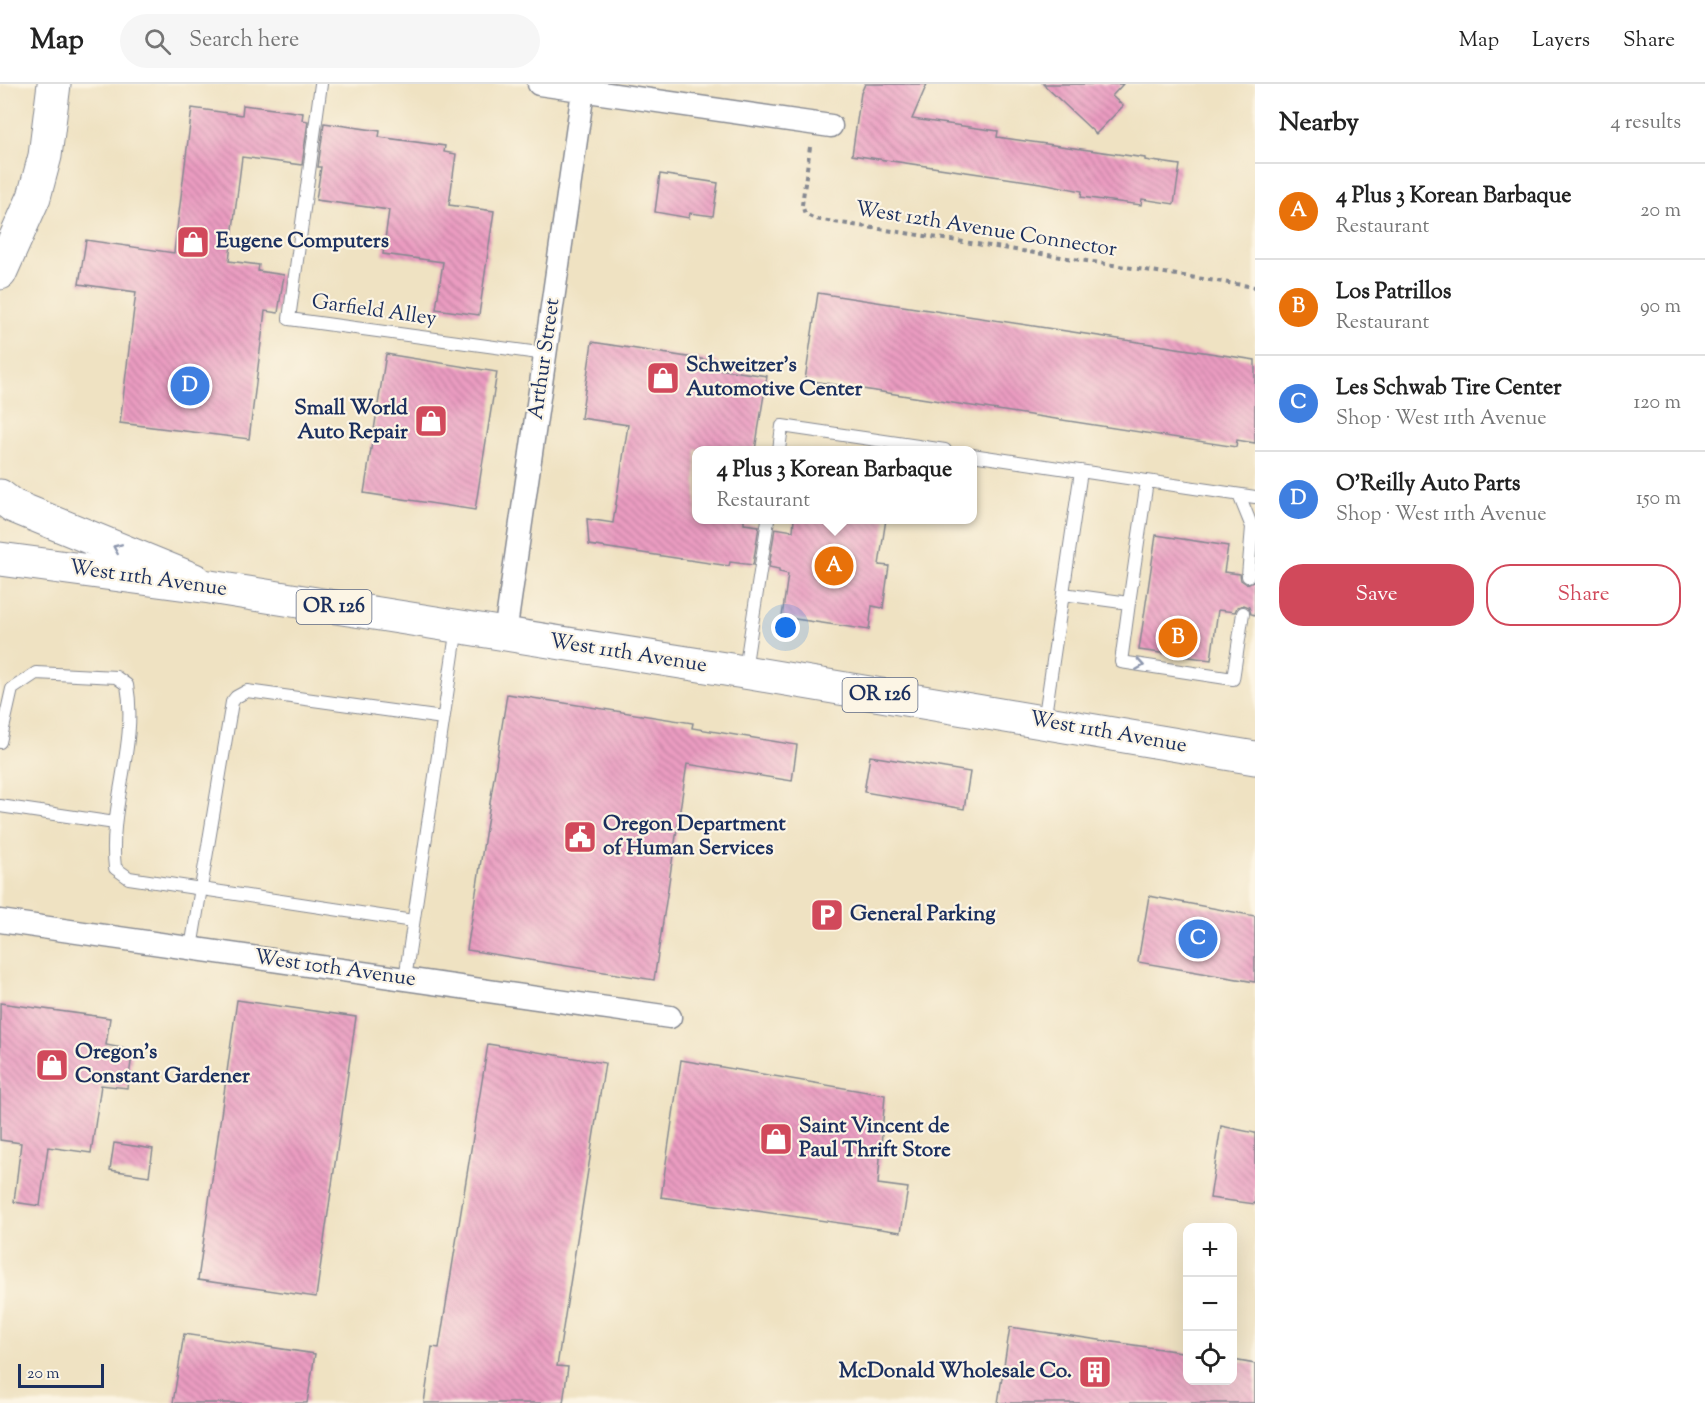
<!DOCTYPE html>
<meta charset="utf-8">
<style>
body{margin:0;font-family:"Sorts Mill Goudy",serif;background:#f6f6f6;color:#222}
.controls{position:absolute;right:18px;bottom:18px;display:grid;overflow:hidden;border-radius:12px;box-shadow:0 6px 24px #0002}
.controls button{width:54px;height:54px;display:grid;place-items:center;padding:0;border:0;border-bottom:2px solid #e0e0e0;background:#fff;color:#222;font:30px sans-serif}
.scale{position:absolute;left:18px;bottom:15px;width:86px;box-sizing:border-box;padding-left:6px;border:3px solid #1b2f5e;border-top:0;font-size:16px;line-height:21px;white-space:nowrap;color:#1b2f5e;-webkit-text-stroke:4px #fcf5e5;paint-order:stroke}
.you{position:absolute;left:786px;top:544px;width:21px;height:21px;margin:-15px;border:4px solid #fff;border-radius:50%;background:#1a73e8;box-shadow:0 0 0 9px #1a73e833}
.badge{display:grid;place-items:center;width:39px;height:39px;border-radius:50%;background:#d1495b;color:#fff;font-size:20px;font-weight:700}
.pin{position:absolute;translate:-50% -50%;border:3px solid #fff;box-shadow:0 2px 6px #0006}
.popup{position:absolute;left:692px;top:362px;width:285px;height:78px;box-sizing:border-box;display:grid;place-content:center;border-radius:12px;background:#fff;filter:drop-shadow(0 2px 4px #0005);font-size:20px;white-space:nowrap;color:#767676}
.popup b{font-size:22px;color:#222}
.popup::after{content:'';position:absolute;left:50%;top:100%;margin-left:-12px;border:12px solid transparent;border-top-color:#fff}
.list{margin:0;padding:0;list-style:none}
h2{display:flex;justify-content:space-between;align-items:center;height:78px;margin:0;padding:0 24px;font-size:26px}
h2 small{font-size:20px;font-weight:400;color:#767676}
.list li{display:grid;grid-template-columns:39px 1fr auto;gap:18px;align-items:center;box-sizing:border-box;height:96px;padding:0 24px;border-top:2px solid #e0e0e0}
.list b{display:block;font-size:22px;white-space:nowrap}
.list p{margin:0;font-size:20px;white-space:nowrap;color:#767676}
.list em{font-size:20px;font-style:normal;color:#767676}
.actions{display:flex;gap:12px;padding:18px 24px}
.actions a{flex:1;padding:14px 0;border:2px solid #d1495b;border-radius:24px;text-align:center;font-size:21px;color:#d1495b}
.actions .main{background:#d1495b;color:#fff}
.icon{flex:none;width:33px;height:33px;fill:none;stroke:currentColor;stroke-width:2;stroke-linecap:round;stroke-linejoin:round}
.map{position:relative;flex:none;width:1255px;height:1319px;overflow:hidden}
header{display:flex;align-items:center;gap:36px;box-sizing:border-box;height:84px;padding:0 30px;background:#fff;border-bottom:2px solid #e0e0e0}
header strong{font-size:28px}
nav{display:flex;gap:33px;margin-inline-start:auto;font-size:21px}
.search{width:420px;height:54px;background:#f6f6f6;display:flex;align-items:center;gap:15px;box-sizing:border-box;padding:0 21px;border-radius:33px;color:#767676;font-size:22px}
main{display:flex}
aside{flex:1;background:#fff}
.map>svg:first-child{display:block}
.building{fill:url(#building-back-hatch)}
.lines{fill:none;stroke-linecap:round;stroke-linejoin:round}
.lane-casing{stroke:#858890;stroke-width:14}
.street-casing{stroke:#858890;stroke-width:25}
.secondary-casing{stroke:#858890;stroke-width:35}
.primary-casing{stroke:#858890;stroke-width:35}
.path{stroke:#858890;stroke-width:4;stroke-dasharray:4.5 4.5;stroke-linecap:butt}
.lane{stroke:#fff;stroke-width:12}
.street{stroke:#fff;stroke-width:22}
.secondary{stroke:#fff;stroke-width:33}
.primary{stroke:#fff;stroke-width:33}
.oneway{stroke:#8d97ae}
.labels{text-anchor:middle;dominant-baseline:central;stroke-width:4.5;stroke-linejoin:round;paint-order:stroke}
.shield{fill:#fcf5e5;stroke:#5e6a86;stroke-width:1.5}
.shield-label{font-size:20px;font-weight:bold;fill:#1b2f5e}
.street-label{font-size:21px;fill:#1b2f5e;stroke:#fcf5e5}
.poi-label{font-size:21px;font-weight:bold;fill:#1b2f5e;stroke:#fcf5e5;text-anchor:start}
</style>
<header>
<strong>Map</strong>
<div class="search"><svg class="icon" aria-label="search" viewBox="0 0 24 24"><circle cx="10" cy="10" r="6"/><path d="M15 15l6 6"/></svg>Search here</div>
<nav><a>Map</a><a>Layers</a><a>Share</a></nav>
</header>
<main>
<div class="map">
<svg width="1255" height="1319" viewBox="0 0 1255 1319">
<defs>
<pattern id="building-back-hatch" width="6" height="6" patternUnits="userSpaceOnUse" patternTransform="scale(1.5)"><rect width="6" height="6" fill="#eb9cc1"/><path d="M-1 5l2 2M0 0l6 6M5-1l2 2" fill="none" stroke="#be80a0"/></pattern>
</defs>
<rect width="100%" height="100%" fill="#fcf5e5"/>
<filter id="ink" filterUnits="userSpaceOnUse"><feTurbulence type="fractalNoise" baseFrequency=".0167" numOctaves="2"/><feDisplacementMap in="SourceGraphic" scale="12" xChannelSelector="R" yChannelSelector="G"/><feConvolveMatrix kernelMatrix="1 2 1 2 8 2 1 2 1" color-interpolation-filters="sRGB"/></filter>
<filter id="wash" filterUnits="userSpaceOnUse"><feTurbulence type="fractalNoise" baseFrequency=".008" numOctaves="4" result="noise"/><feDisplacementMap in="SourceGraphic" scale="24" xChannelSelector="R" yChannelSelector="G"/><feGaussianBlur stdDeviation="1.35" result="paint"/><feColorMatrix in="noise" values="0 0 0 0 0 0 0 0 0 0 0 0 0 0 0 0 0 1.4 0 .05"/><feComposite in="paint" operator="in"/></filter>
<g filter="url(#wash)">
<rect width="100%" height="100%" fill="#efe2c2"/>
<g id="blocks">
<path class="building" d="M865,0h62l-15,35 86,12 -1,6 148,21v2l35,5 -6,39 -32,-5 -1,6 -60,-8 1,-6 -35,-7 -195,-29 9,-62z
M1043,0h80l-11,12 11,10 -27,28z
M243,21l60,8 -1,7 6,1 -6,44 -60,-8 -13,104 30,4 -1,6 26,4 -6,38 -13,-2 -16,128 -129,-16 16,-131 -57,-8 7,-44 88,13 18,-145 50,7z
M324,39l56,8 -1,6 66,9 -1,6 12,2 -7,51 45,6 -15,104 -43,-6 7,-47 -60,-8 6,-44 -73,-10 5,-33h-3z
M660,90l58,9 -5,33 -23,-3 -1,5 -34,-6z
M818,209l437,67v83l-18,-3 -1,7 -431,-67z
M592,258l127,20 -1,7 49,7 -12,74h-59v69h48v5l15,2 -6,39 -23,-3 -1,4 -140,-21 -2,-26 26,4 15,-98 -47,-7z
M386,270l111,18 -22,138 -111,-17z
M794,435h92l-7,46 10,1 -6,42 -11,-2 -3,24 -87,-13 6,-43 -9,-2v-3l-10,-2 6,-39 18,3z
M1156,451l72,11 -4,26 16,2 1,6 6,4 8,-4v35l-4,-1 -2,-7 -5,-2 -7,2 -2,5 -17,-2 -7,50 -72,-10z
M507,610l186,29 -1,5 105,17 -5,36 -105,-17 -33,216 -187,-30z
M870,672l100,16 -6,37 -100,-17z
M1149,812l106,20v66l-117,-20z
M237,916l119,17 -40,280 -118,-17z
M0,919l110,15 -4,27 27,5 -6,38 -26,-3 -10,68 -43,-6 -8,59 -26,-4 7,-59 -21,-3z
M488,960l117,19 -48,303 11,1 -5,36h-139l8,-56 7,1z
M681,976l204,35 -7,89 30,4 -7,44 -240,-35z
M1221,1042l34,7v71l-45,-6z
M114,1059l39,6 -4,27 -39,-6z
M1010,1243l178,26v27h45v-20l22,4v39h-257z
M184,1250l131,20 -8,49h-134z"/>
</g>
</g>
<g filter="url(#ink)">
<use href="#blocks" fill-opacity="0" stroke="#858890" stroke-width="1.5"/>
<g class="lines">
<defs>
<path id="lane" d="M321,0l-32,235 257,35
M779,366l3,-24 163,24
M972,371l283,42
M1239,411l13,32 -4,49
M1063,510l66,9 18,-122
M1129,519l-8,59 112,17 10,-66
M745,586l23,-150
M1044,638l37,-251
M0,658l12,-53 24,-16 80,4 11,8c11,60 -19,122 -12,183l14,10 284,43
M0,722l115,17
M191,864l41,-246 4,-5 11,-6 196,27
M405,895l52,-352"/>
<path id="street" d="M539,0l292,42
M505,550l79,-550
M0,837l670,96"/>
<path id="secondary" d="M0,189l34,-76 11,-41 9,-72
M0,412l13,10 181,74"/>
<path id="primary" d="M0,475l210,28 540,86 505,85"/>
</defs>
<use href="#lane" class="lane-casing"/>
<use href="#street" class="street-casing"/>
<use href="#secondary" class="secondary-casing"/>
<use href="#primary" class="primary-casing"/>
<path class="path" d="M810,63l-8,58 3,9 10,5 440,68"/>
<use href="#lane" class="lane"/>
<use href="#street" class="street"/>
<use href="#secondary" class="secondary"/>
<use href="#primary" class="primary"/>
</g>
<defs><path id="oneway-chevron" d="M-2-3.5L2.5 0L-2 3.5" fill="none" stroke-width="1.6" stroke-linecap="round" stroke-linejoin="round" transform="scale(1.5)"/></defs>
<g class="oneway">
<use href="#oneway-chevron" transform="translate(117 464) rotate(-157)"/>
<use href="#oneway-chevron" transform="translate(1140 581) rotate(9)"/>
</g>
</g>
<defs>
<symbol id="shop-square" viewBox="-11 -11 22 22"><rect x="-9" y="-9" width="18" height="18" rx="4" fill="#d1495b" stroke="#fcf5e5"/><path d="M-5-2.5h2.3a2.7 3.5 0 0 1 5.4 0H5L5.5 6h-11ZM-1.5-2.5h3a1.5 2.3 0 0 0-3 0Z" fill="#fff"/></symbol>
<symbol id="civic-square" viewBox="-11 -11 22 22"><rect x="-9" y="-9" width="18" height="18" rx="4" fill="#d1495b" stroke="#fcf5e5"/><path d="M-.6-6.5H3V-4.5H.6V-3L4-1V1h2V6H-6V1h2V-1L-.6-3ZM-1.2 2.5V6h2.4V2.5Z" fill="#fff"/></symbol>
<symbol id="parking-square" viewBox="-11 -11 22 22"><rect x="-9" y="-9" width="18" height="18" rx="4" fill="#d1495b" stroke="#fcf5e5"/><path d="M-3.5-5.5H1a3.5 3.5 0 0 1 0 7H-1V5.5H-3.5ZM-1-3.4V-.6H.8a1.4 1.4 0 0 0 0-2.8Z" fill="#fff"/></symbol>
<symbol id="building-square" viewBox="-11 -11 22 22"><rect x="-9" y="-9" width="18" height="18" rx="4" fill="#d1495b" stroke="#fcf5e5"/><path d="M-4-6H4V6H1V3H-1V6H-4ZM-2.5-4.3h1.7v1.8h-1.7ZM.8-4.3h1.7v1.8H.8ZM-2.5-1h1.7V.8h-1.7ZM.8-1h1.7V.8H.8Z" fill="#fff"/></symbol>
</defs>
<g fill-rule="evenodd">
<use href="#shop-square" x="174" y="139" width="38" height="38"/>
<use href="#shop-square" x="644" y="275" width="38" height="38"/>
<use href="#shop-square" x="412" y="318" width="38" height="38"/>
<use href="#civic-square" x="561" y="734" width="38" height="38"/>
<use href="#parking-square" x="808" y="812" width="38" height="38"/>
<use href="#shop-square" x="33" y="962" width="38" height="38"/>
<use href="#shop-square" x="757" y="1036" width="38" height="38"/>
<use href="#building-square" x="1076" y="1269" width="38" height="38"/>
</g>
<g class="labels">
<g class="shield">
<rect x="296.5" y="506" width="75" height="34" rx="4.5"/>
<rect x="842.5" y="594" width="75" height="34" rx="4.5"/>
</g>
<g class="shield-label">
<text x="334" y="523">OR 126</text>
<text x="880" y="611">OR 126</text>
</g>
<g class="street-label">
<text transform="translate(986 146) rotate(9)">West 12th Avenue Connector</text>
<text transform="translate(374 227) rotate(8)">Garfield Alley</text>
<text transform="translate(545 275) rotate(-82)">Arthur Street</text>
<text transform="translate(148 495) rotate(8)">West 11th Avenue</text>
<text transform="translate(628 570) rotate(9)">West 11th Avenue</text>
<text transform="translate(1108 649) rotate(10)">West 11th Avenue</text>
<text transform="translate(335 885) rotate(8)">West 10th Avenue</text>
</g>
<g class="poi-label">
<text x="216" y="158">Eugene Computers</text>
<text x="686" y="282">Schweitzer's<tspan x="686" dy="24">Automotive Center</tspan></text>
<text x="408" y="325" text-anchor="end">Small World<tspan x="408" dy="24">Auto Repair</tspan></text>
<text x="603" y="741">Oregon Department<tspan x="603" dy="24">of Human Services</tspan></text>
<text x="850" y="831">General Parking</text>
<text x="75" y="969">Oregon's<tspan x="75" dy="24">Constant Gardener</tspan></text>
<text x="799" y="1043">Saint Vincent de<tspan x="799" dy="24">Paul Thrift Store</tspan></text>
<text x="1072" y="1288" text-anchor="end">McDonald Wholesale Co.</text>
</g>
</g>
</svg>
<div class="controls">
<button>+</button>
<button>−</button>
<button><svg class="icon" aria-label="locate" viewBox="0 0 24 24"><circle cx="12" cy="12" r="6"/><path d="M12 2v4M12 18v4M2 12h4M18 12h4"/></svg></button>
</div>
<div class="scale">20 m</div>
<div class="you"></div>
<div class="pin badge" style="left:834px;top:482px;background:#e8710a">A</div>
<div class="popup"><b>4 Plus 3 Korean Barbaque</b>Restaurant</div>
<div class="pin badge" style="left:1178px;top:554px;background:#e8710a">B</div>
<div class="pin badge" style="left:1198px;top:855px;background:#3f7fe0">C</div>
<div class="pin badge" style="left:190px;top:302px;background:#3f7fe0">D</div>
</div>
<aside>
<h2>Nearby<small>4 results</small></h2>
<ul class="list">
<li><span class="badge" style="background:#e8710a">A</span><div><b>4 Plus 3 Korean Barbaque</b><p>Restaurant</p></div><em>20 m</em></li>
<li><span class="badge" style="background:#e8710a">B</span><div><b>Los Patrillos</b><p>Restaurant</p></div><em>90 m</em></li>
<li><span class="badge" style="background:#3f7fe0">C</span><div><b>Les Schwab Tire Center</b><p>Shop · West 11th Avenue</p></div><em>120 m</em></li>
<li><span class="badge" style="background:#3f7fe0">D</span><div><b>O'Reilly Auto Parts</b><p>Shop · West 11th Avenue</p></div><em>150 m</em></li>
</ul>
<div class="actions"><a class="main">Save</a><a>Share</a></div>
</aside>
</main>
